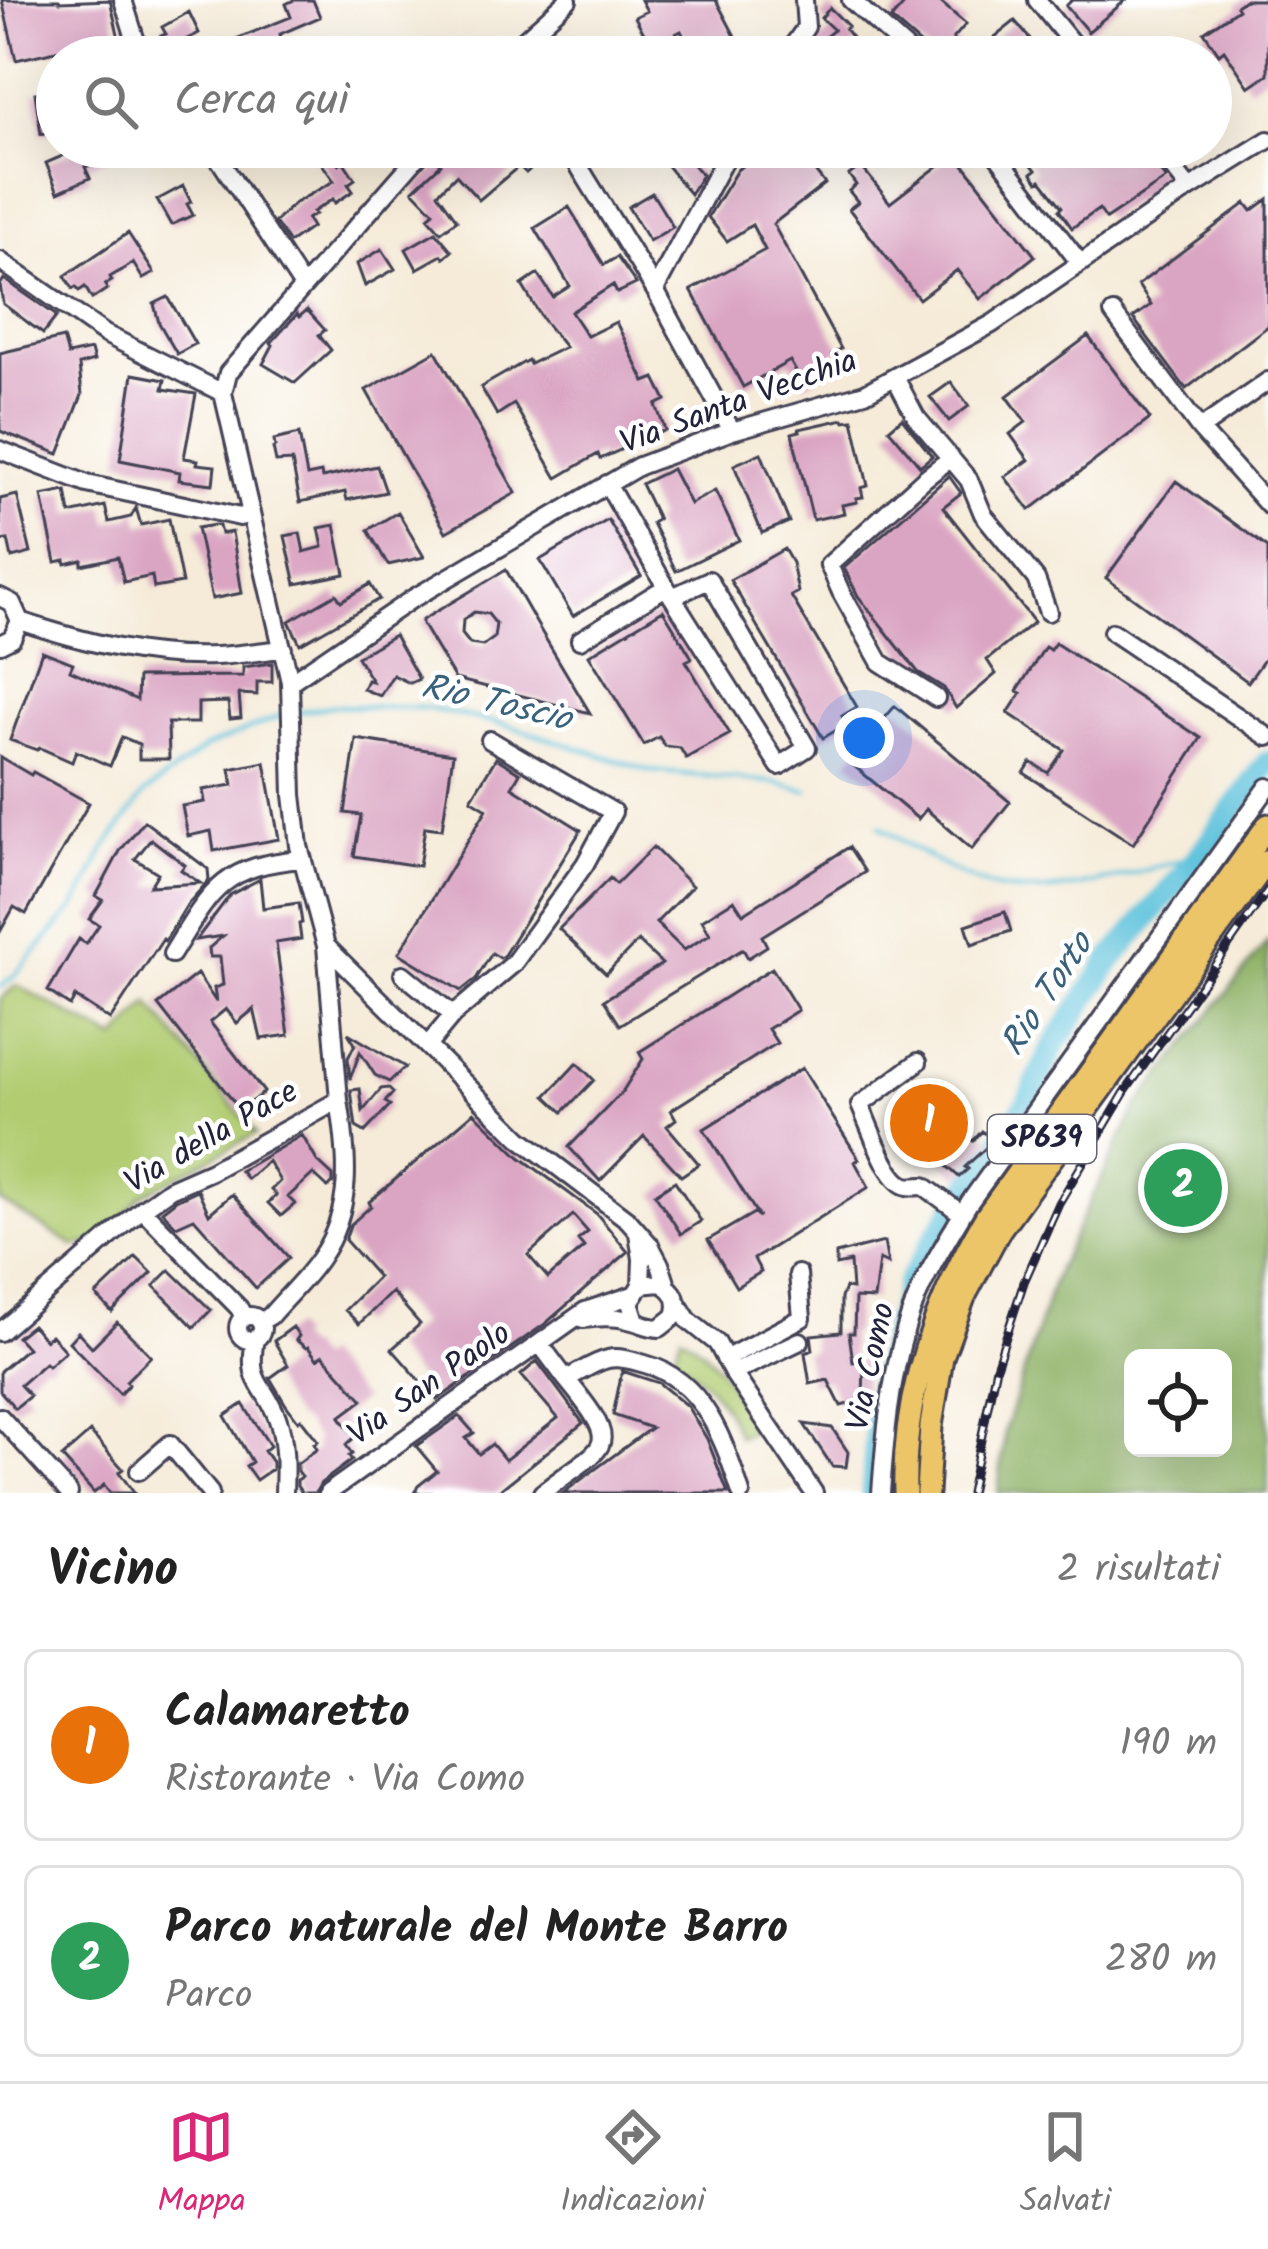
<!DOCTYPE html>
<html lang="it">
<meta charset="utf-8">
<style>
body{margin:0;font-family:Kalam,sans-serif;background:#f2f2f2;color:#222}
.controls{position:absolute;right:36px;bottom:36px;display:grid;overflow:hidden;border-radius:18px;box-shadow:0 12px 48px #0002}
.controls button{width:108px;height:108px;display:grid;place-items:center;padding:0;border:0;border-bottom:3px solid #e0e0e0;background:#fff;color:#222;font:60px sans-serif}
.you{position:absolute;left:864px;top:738px;width:42px;height:42px;margin:-30px;border:9px solid #fff;border-radius:50%;background:#1a73e8;box-shadow:0 0 0 18px #1a73e833}
.badge{display:grid;place-items:center;width:78px;height:78px;border-radius:50%;background:#db2777;color:#fff;font-size:39px;font-weight:700}
.pin{position:absolute;translate:-50% -50%;border:6px solid #fff;box-shadow:0 3px 12px #0006}
.list{margin:0;padding:0;list-style:none}
h2{display:flex;justify-content:space-between;align-items:center;height:156px;margin:0;padding:0 48px;font-size:51px}
h2 small{font-size:39px;font-weight:400;color:#767676}
.list li{display:grid;grid-template-columns:78px 1fr auto;gap:36px;align-items:center;box-sizing:border-box;height:192px;margin:0 24px 24px;padding:0 24px;border:3px solid #e0e0e0;border-radius:18px}
.list b{display:block;font-size:45px;white-space:nowrap}
.list p{margin:0;font-size:39px;white-space:nowrap;color:#767676}
.list em{font-size:39px;font-style:normal;color:#767676}
.icon{flex:none;width:66px;height:66px;fill:none;stroke:currentColor;stroke-width:2;stroke-linecap:round;stroke-linejoin:round}
.map{position:relative;flex:none;width:1268px;height:1493px;overflow:hidden}
.search{position:absolute;background:#fff;box-shadow:0 12px 48px #0002;left:36px;right:36px;top:36px;height:132px;display:flex;align-items:center;gap:30px;box-sizing:border-box;padding:0 42px;border-radius:66px;color:#767676;font-size:45px}
.sheet{height:588px;background:#fff}
nav{display:flex;justify-content:space-around;align-items:center;box-sizing:border-box;height:168px;border-top:3px solid #e0e0e0;background:#fff;font-size:33px;color:#767676}
nav a{display:grid;justify-items:center;gap:6px}
nav .on{color:#db2777}
.map>svg:first-child{display:block}
.green{fill:#b1cc71;stroke:#6a7756;stroke-width:3}
.forest{fill:#8cb063;stroke:#57694f;stroke-width:3;fill-rule:evenodd}
.lines{fill:none;stroke-linecap:round;stroke-linejoin:round}
.stream{stroke:#5ec2dc;stroke-width:4.5}
.river{stroke:#5ec2dc;stroke-width:24}
.building{fill:#daa5c3;fill-rule:evenodd}
.minor-casing{stroke:#424053;stroke-width:22}
.major-casing{stroke:#424053;stroke-width:27}
.minor{stroke:#fff;stroke-width:16}
.major{stroke:#edc569;stroke-width:21}
.rail-casing{stroke:#22223b;stroke-width:9}
.rail{stroke:#fff;stroke-width:4.5;stroke-dasharray:14;stroke-linecap:butt}
.labels{text-anchor:middle;dominant-baseline:central;stroke-width:9;stroke-linejoin:round;paint-order:stroke}
.shield{fill:#fff;stroke:#646476;stroke-width:3}
.shield-label{font-size:30px;font-weight:bold;fill:#22223b}
.street-label{font-size:33px;fill:#22223b;stroke:#fff}
.water-label{font-size:36px;font-style:italic;fill:#3a627b;stroke:#fff}
</style>
<div class="map">
<svg width="1268" height="1493" viewBox="0 0 1268 1493">
<rect width="100%" height="100%" fill="#fff"/>
<filter id="ink" filterUnits="userSpaceOnUse"><feTurbulence type="fractalNoise" baseFrequency=".00833" numOctaves="2"/><feDisplacementMap in="SourceGraphic" scale="24" xChannelSelector="R" yChannelSelector="G"/><feConvolveMatrix kernelMatrix="1 2 1 2 8 2 1 2 1" color-interpolation-filters="sRGB"/></filter>
<filter id="wash" filterUnits="userSpaceOnUse"><feTurbulence type="fractalNoise" baseFrequency=".004" numOctaves="4" result="noise"/><feDisplacementMap in="SourceGraphic" scale="48" xChannelSelector="R" yChannelSelector="G"/><feGaussianBlur stdDeviation="2.7" result="paint"/><feColorMatrix in="noise" values="0 0 0 0 0 0 0 0 0 0 0 0 0 0 0 0 0 1.4 0 .05"/><feComposite in="paint" operator="in"/></filter>
<g filter="url(#wash)">
<rect width="100%" height="100%" fill="#f5ebd8"/>
<path class="green" d="M17,985l99,55 33,-37 107,131 -114,61 -43,48 -25,3 -74,-45v-202z
M681,1335c38,20 55,59 71,96l-14,5c-14,-35 -33,-59 -65,-79z"/>
<path class="forest" d="M1268,941v552h-270l7,-63 52,-161 80,-163zM1133,1358h90v90h-90z"/>
<g class="lines">
<path class="stream" d="M298,712l33,-6 95,2 77,16 147,47 121,11 37,9
M880,826c35,23 68,46 107,59 59,20 154,-15 213,-30
M0,987l14,-11 61,-69 32,-62 37,-51 62,-47 81,-34"/>
<path class="river" d="M873,1493l6,-102 29,-107 33,-56 87,-126 24,-53 59,-89 89,-105 68,-93"/>
</g>
<g id="blocks">
<path class="building" d="M2,0h57l1,2 50,-2 11,47 -45,10 -3,-10 -57,13z
M294,0h19l7,17 -40,17 6,23h-39l-11,-18 55,-22 -5,-13z
M641,0h75l30,57h-51l-14,-26 -37,20 -5,-10 7,-4 -11,-20 12,-6z
M908,0h30l28,24 -13,15 15,18h-33l-44,-38z
M1072,0h54l-38,32 -22,-26z
M1245,0h23v74l-19,13 -25,-37 -5,4 -15,-22 34,-23 -2,-3z
M830,8l18,18 -3,3 12,15 -16,13h-16l-10,-12 19,-15 -13,-12z
M189,12l10,21 -32,16 -6,-13 5,-2 -4,-7z
M1015,21l30,36h-50l-10,-12z
M57,90v41l-16,3 -6,-41z
M83,147l50,1 -48,19 5,11 -32,14 -12,-29z
M310,147h17l12,17 4,-3 12,18 -7,5 5,7 -18,12 -2,-4 -20,13 2,2 -8,5 5,8 -23,16 -14,-21 20,-19 39,-22z
M448,147h7l8,9 9,-9h19l14,11 13,-11 3,4 4,-4h29l4,9 -8,7 -5,-7 -19,17 -7,-7 -40,34 -23,-25 -18,18 19,27 -16,12 -13,-15 6,-5 -21,-22 28,-26 -5,-6z
M669,147h48l-23,19 8,9 -12,19 -31,-38z
M755,147h41l29,37 -52,40 68,125 -9,5 7,13 -36,17 -13,-23 -47,26 -52,-97 74,-40 -13,-25 -25,16 -19,-24 29,-47 13,-11z
M1018,147h125l3,8 20,24 -60,40 -7,-10 -27,19 -13,-18 3,-3 -21,-27 -3,2 -6,-9 4,-3z
M955,153l80,103 -55,43 -23,-29 -38,29 -70,-90 9,-7 -9,-11 7,-6 -7,-10 12,-9 29,37z
M183,186l8,16 -4,2 6,11 -22,10 -14,-25z
M652,193l21,34 -24,14 -21,-34z
M1268,199v127l-82,63 -53,-71 18,-13 -13,-20 108,-82 6,8z
M569,207l35,58 13,-8 19,27 -19,9 -4,-8 -42,27 16,24 29,-14 29,60 10,-4 11,22 -10,5 9,25 -65,29 -2,-5 -41,24 -43,-74 -17,11 -16,-28 47,-27 2,4 35,-17 -22,-27 -21,-35 16,-11 15,23 17,-11 -35,-58z
M436,232l16,19 -8,7 -2,-3 -25,14 -11,-20z
M128,233l26,40 -11,6 -10,-16 -23,14 2,4 -7,4 2,4 -15,10 -7,-12 -6,4 -3,-4 -3,2 -8,-13z
M382,249l13,20 -30,17 -8,-22z
M4,279l53,37 -14,18 -40,-30 -3,-19z
M168,297l27,47 -18,10 -18,-31 -5,-19z
M307,310l18,20 -6,5 12,15 -36,33 -32,-19 10,-19 -2,-2 26,-29 2,3z
M1088,336l62,83 -120,91 -25,-33 24,-17 -19,-26 16,-12 -19,-26z
M63,338l5,17 23,-5 3,11 -15,4 3,30 -23,59 -59,-23v-78z
M436,351l80,142 -70,39 -80,-142z
M133,374l32,6 -2,9 33,5 -12,64 14,2 -1,4 18,2 -2,18 -34,-4 1,-8 -60,-12z
M951,382l18,24 -20,15 -19,-24z
M902,418l30,38 -12,10 -31,-37z
M844,419l1,2 8,-1 15,66 -7,2 2,9 -7,1 1,4 -15,3 2,8 -31,7 -21,-87 8,-2 -1,-2z
M299,434l8,42 14,-3 1,5 55,-12 9,26 -39,8 -2,-8 -45,10 -8,-41 -16,1 -3,-14 2,-1 -1,-7z
M761,453l28,69 -27,11 -28,-68z
M672,469l18,35 25,-13 24,49 -63,31 -24,-48 6,-4 -17,-35z
M949,476l12,17 -18,14 91,115 -47,38 9,14 -40,34 -12,-20 -26,-16 -60,-76 -14,-28z
M1176,481l92,67v106l-20,28 -142,-104z
M66,491l4,23 35,-8 4,16 22,-5 5,-9 5,17 28,-6 13,64 -28,5 -2,-12 -28,6 -6,-25 -36,8v-5l-16,4 -1,-4 -9,2 -14,-66z
M17,495l14,58 -19,5 -4,-18 -8,1v-42z
M398,512l26,45 -36,8 -20,-35z
M608,520l33,56 -68,40 -33,-56z
M215,525l4,1 2,8 11,-2 10,61 -30,6 -15,-71z
M335,525l10,49 -49,10 -11,-48 15,-3 4,19 19,-5 -4,-19z
M784,549l8,14 6,29 -7,4 66,111 -15,9 5,8 -24,14 -93,-158z
M506,570l32,56 52,87 -135,-34 -33,-55v-4zM474,612l14,2 8,10 -2,14 -11,8 -13,-2 -8,-10 1,-14z
M370,584l9,15 -79,45 -11,-23 47,-27 5,7z
M663,610l29,48 -6,3 44,73 -44,24 -6,-10 -15,-2 -6,-9 -15,8 -55,-90z
M394,635l25,44 -9,4 -17,-8 -13,21 -17,-7 4,-9 5,1 -15,-24z
M1055,643l146,95 -68,106 -109,-71 7,-11 17,11 16,-23 -56,-37 13,-20 -4,-2 28,-44 5,3z
M42,651l31,12 -3,7 67,30 1,-23 105,-1v-9l29,-4v19h-15v13l-18,-1 2,24 -11,1 -2,-17 -30,1v20h-30l1,36h-30v-15l-17,-7 -12,29 -34,-15 -4,11 -32,-14 -3,2 -27,-10z
M895,706l115,96 -38,47 -46,-40 -8,10 -70,-58z
M356,739l97,15 -11,75 -17,-2 -6,39 -65,-10 7,-41 -16,-2z
M0,757l31,18 2,-3 56,31 -63,111 -12,-7 -14,25z
M496,758l24,15 -8,14 69,43 -77,125 -4,3 -8,-5 -16,26 -15,12 -62,-38 88,-144 -16,-10z
M265,762l14,77 -65,12 -3,-20 -23,5 -6,-30 23,-4 -2,-12 30,-5 -3,-16z
M144,821l64,48 1,11 -22,25 -22,36 -2,-2 -53,81 -35,-23 -5,9 -22,-15 31,-52 7,5 13,-19 -10,-6 14,-19 -7,-4 24,-45zM151,839l34,26 -4,5 19,13 -50,3 8,-13 -23,-14z
M653,847l39,39 -36,37 28,27 26,-16 -8,-14 32,-20 9,14 106,-67 16,25 -103,64 5,10 -19,12 -5,-9 -123,76 -16,-25 58,-36 -24,-23 -32,33 -47,-45 51,-51 6,6z
M260,879l3,29 36,-5 3,20 -3,1 2,15 -25,4 13,92 -28,4 -7,-30 -17,14 -11,-14 -16,13 54,70 -24,18 -82,-105 39,-31 19,28 -2,-14 9,-3 -3,-28h-10l-1,-9 14,-12 -27,4 34,-45z
M1005,912l6,19 -39,13 -6,-19z
M772,968l26,42 -30,19 9,14 -106,67 5,9 -9,7 32,38 -18,12 -37,-40 -44,45 -31,-34 53,-55 21,-33 -4,-7z
M348,1033l57,34 -16,15 -14,-7 -15,-23 -10,27 -2,-21 7,-14z
M577,1063l17,17 -31,32 -17,-16z
M802,1068l57,91 -4,3 14,25 -115,72 7,13 -25,15 -28,-47 46,-27 5,4 -55,-88z
M388,1088l5,5 -8,9 5,3 -25,27 -9,-5 -5,-37 9,-1 3,22 18,-22z
M474,1112l46,45 77,57 31,38 -83,72 -108,76 -45,-51 28,-25 -28,-32 -33,32 -14,-14 33,-33 -33,-37 5,-15 21,-19 -2,-4zM573,1215l15,17 -10,8 6,7 -36,31 -20,-23z
M956,1112l9,7 -9,7 17,15 9,-10 12,9 -29,27 3,2 -9,8 -29,-26 -7,7 -23,-27 12,-12 23,21 16,-17 -2,-1z
M302,1135l15,26 16,15v7l-5,5 -15,-14 -25,23 7,7 -14,12 -13,-13 8,-8 -5,-5 9,-9 -12,-20 -21,18 -7,-8z
M675,1181l26,40 -20,13 -26,-40z
M198,1190l11,24 23,-20 57,64 -33,30 -62,-70 -18,8 -14,-15 14,-11z
M884,1242l4,22 -9,-4 -5,39 -19,-1 -1,35h-5l4,29 11,-1 -1,39 -22,6 -13,-26 -18,4 -5,-31 8,-3 -2,-15 30,-3v-34l4,-10 7,1 -2,-27 -14,3v-11z
M136,1257l16,16 -40,39 -16,-17z
M170,1270l41,40 -17,17 -40,-41z
M117,1322l34,34 -25,25 3,3 -9,10 -51,-52 9,-10 14,15z
M32,1325l13,15 6,-5 14,16 -17,15 -3,-3 -25,22 10,11 -15,12 -15,-17v-20l27,-23 -10,-11z
M293,1327l6,9 -3,4 10,8 2,-1 9,12 6,-4 40,45 -23,17 15,20 -9,8 6,9 -3,2 3,4 -31,23 -6,10h-13l-5,-7v-6l5,-3 -5,-6v-7l20,-15 -3,-5 4,-3 -17,-22 -3,2 -12,-16 -16,-27 18,-13 -14,-24z
M537,1361l46,62 -87,70h-82l4,-7 19,-15 -21,-25 43,-30 15,17 -8,5 13,16 13,-10 13,16 53,-42 -37,-43z
M622,1371l37,12 28,23 20,33 21,54h-165l88,-65 -38,-13z
M243,1404l27,42 -6,5 8,11v7l-16,11 -10,-14 6,-4 -27,-46z
M804,1424l28,4 16,24 -2,15 -14,-1z
M90,1432l33,37 -4,3 15,21h-24l-6,-8 -10,8 -32,-36z"/>
</g>
</g>
<g filter="url(#ink)">
<use href="#blocks" fill-opacity="0" stroke="#424053" stroke-width="3"/>
<g class="lines">
<defs>
<path id="minor" d="M123,0l18,57
M851,0l64,57
M1037,0l46,57
M505,57l63,-57
M785,57l21,-30 -2,-27
M211,147l92,140
M426,147l-198,226 -5,20 67,289 3,113 6,51 27,100 194,192 108,82 22,25 10,19 7,22
M567,147l88,143 77,141
M991,147l89,116
M1156,147l33,41
M0,261l105,73 118,59
M655,290l76,-143
M1113,313l87,116 68,76
M895,377l21,40 53,63 14,34 53,65 12,33
M1200,429l68,-48
M0,450l87,34 153,33 11,-4
M666,587l113,179 28,-18 -98,-168 -37,17
M0,597l12,6 8,18 -8,17 -12,6
M20,621c63,21 129,38 196,35 23,-1 45,-5 67,-7
M1112,632l156,105
M580,640l86,-53 -59,-103
M290,682l122,-83 227,-133 93,-35 133,-38 127,-69 189,-130 87,-54
M936,698l-56,-36 -39,-70 -12,-27 95,-86 27,-21
M172,954c39,-64 51,-89 131,-95
M403,974l50,41
M428,1045l25,-30 60,-51 72,-100 28,-52 -123,-72
M918,1062l-58,43c9,19 26,72 44,80 5,3 14,1 20,1l38,28
M142,1209l97,99 5,9
M638,1233l4,26 -1,26
M677,1303l11,17 29,23 16,30 81,120
M238 1328a12 12 0 1 1 24 0a12 12 0 1 1-24 0Z
M583,1319c15,-2 31,-3 45,1 12,2 19,8 32,8l15,-12c5,-15 0,-26 -14,-33l-20,2 -11,17 6,19
M260,1322l10,-6c16,-19 36,-37 50,-58 34,-49 28,-102 19,-158
M0,1332l142,-123 28,-20 41,-18 128,-71 -13,-154
M255,1338c-8,48 7,41 22,79 9,24 8,51 7,76
M540,1344l26,35c13,-6 28,-17 42,-20 12,-3 26,2 37,5 59,16 79,77 96,129
M725,1359l77,-41 -4,-44
M733,1373l67,-32
M0,1417l69,76
M139,1471l31,-27 40,49
M328,1493l257,-182 48,-16
M542,1493c62,-50 85,-40 24,-114
M881,1493c4,-55 9,-112 25,-165 13,-45 39,-85 63,-125l299,-416"/>
<path id="major" d="M905,1493c-3,-98 31,-192 81,-276l282,-392
M927,1493l4,-67 11,-69 22,-60 36,-68 268,-369"/>
</defs>
<use href="#minor" class="minor-casing"/>
<use href="#major" class="major-casing"/>
<use href="#minor" class="minor"/>
<use href="#major" class="major"/>
<defs>
<path id="rail" d="M970,1493l26,-126 28,-85 35,-79 66,-111 143,-202"/>
</defs>
<use href="#rail" class="rail-casing"/>
<use href="#rail" class="rail"/>
</g>
</g>
<g class="labels">
<rect class="shield" x="988" y="1115" width="108" height="48" rx="9"/>
<g class="shield-label">
<text x="1042" y="1139">SP639</text>
</g>
<g class="street-label">
<text transform="translate(739 403) rotate(-20)">Via Santa Vecchia</text>
<text transform="translate(212 1138) rotate(-30)">Via della Pace</text>
<text transform="translate(872 1367) rotate(-78)">Via Como</text>
<text transform="translate(430 1385) rotate(-35)">Via San Paolo</text>
</g>
<g class="water-label">
<text transform="translate(496 704) rotate(13)">Rio Toscio</text>
<text transform="translate(1048 995) rotate(-57)">Rio Torto</text>
</g>
</g>
</svg>
<div class="controls">
<button><svg class="icon" aria-label="locate" viewBox="0 0 24 24"><circle cx="12" cy="12" r="6"/><path d="M12 2v4M12 18v4M2 12h4M18 12h4"/></svg></button>
</div>
<div class="you"></div>
<div class="pin badge" style="left:929px;top:1123px;background:#e8710a">1</div>
<div class="pin badge" style="left:1183px;top:1188px;background:#2e9e5b">2</div>
<div class="search"><svg class="icon" aria-label="search" viewBox="0 0 24 24"><circle cx="10" cy="10" r="6"/><path d="M15 15l6 6"/></svg>Cerca qui</div>
</div>
<section class="sheet">
<h2>Vicino<small>2 risultati</small></h2>
<ul class="list">
<li><span class="badge" style="background:#e8710a">1</span><div><b>Calamaretto</b><p>Ristorante · Via Como</p></div><em>190 m</em></li>
<li><span class="badge" style="background:#2e9e5b">2</span><div><b>Parco naturale del Monte Barro</b><p>Parco</p></div><em>280 m</em></li>
</ul>
</section>
<nav>
<a class="on"><svg class="icon" aria-label="map" viewBox="0 0 24 24"><path d="M3 6l6-2 6 2 6-2v14l-6 2-6-2-6 2zM9 4v14M15 6v14"/></svg>Mappa</a>
<a><svg class="icon" aria-label="directions" viewBox="0 0 24 24"><path d="M12 3l9 9-9 9-9-9zM9 14v-3h6M13 9l2 2-2 2"/></svg>Indicazioni</a>
<a><svg class="icon" aria-label="saved" viewBox="0 0 24 24"><path d="M7 4h10v16l-5-4-5 4z"/></svg>Salvati</a>
</nav>
